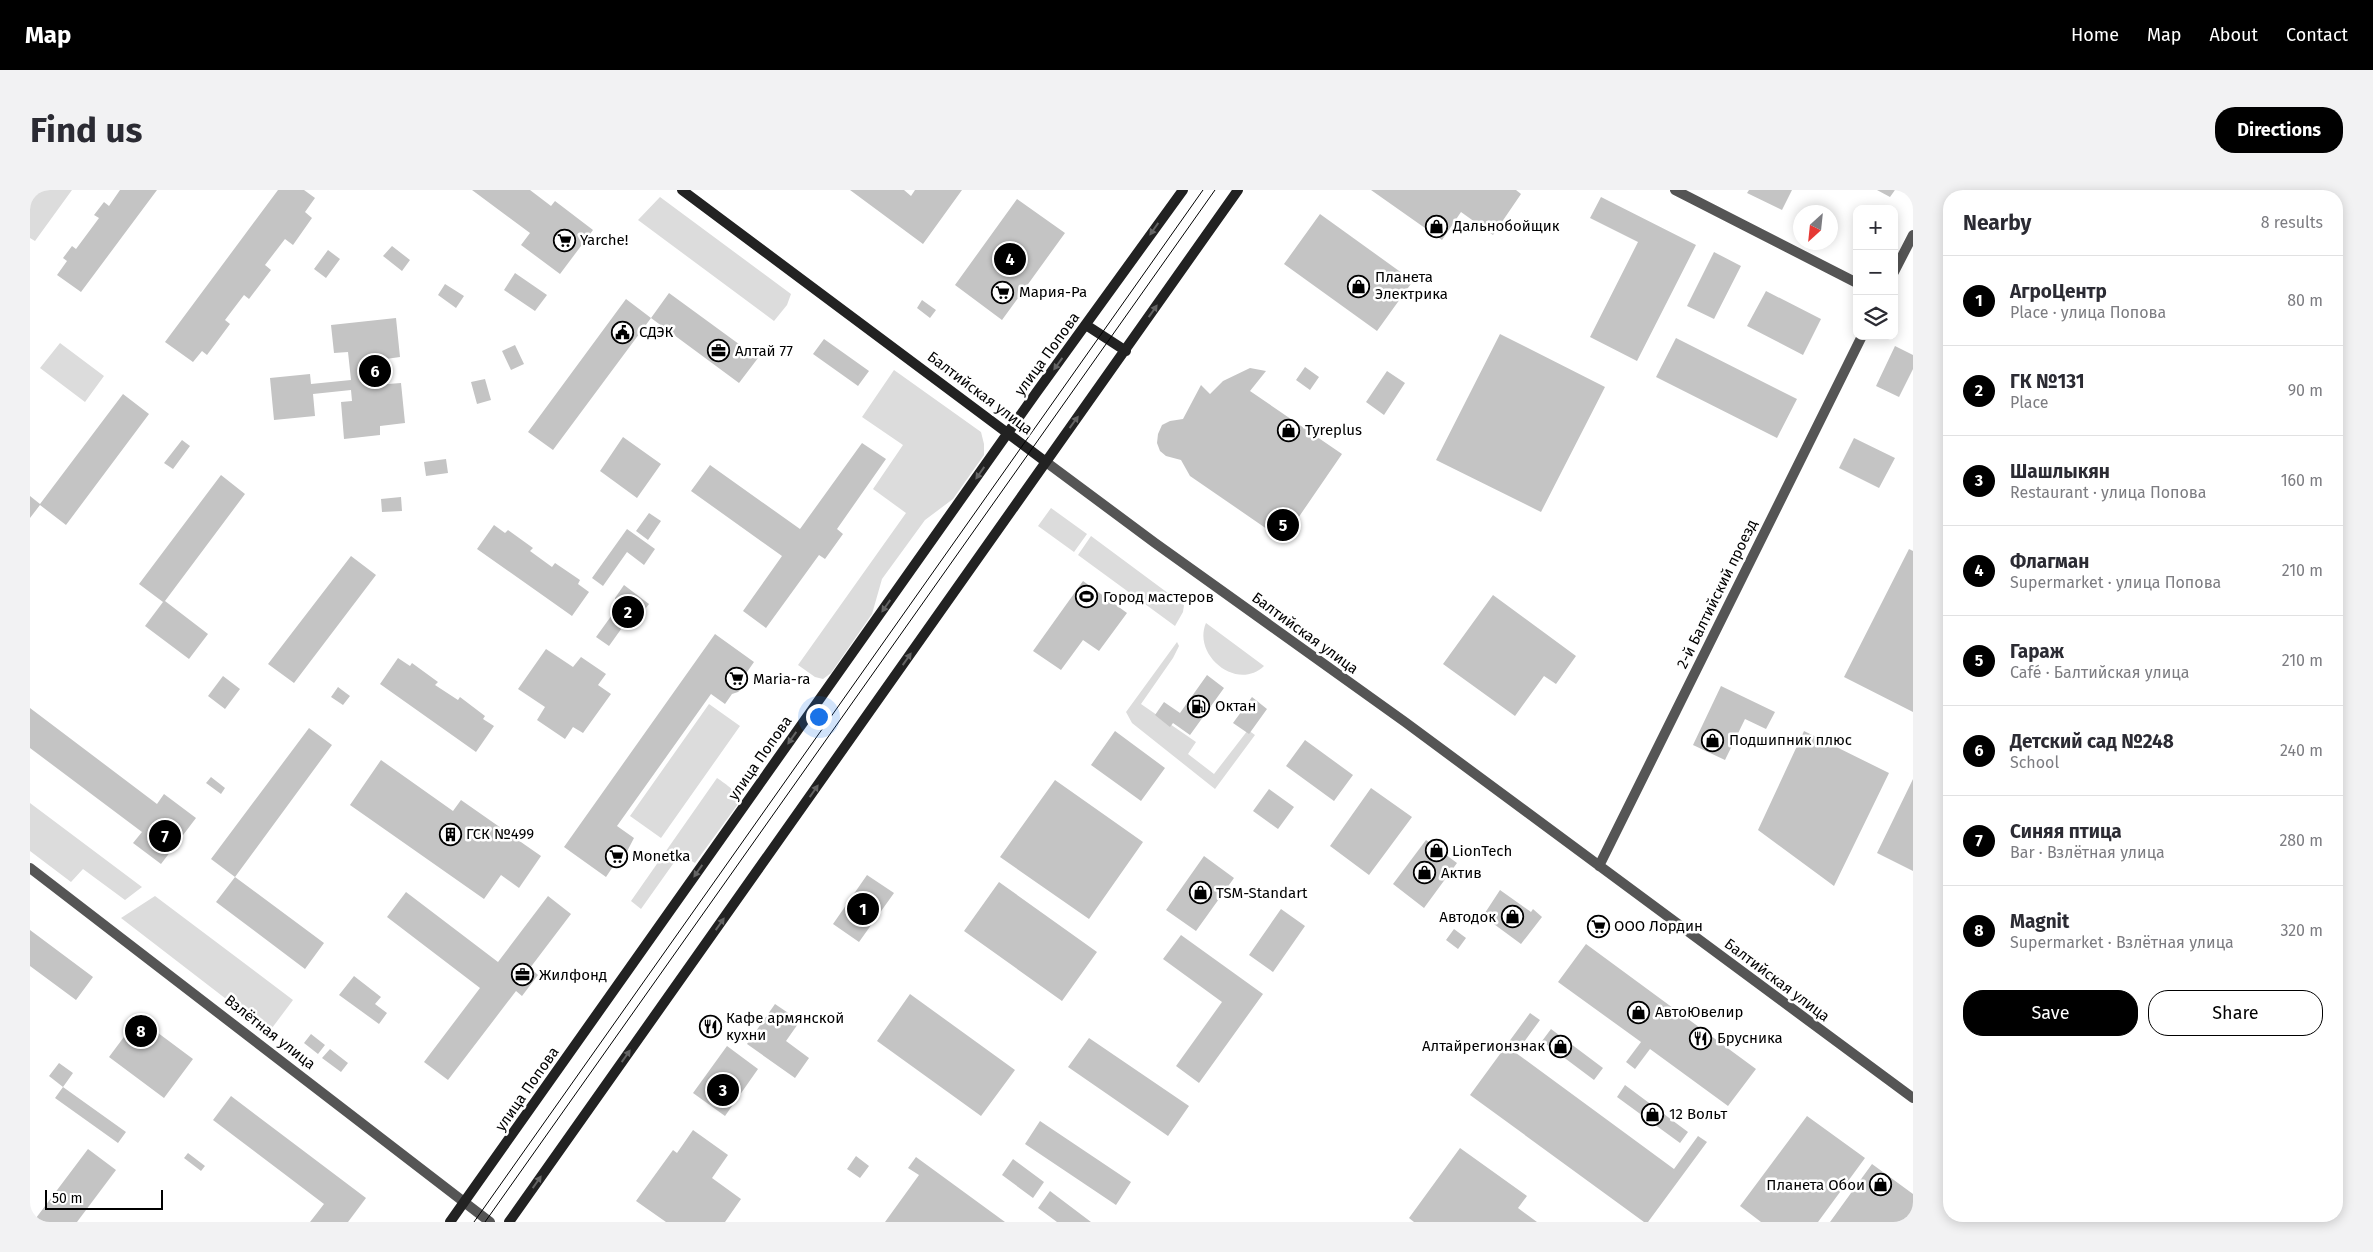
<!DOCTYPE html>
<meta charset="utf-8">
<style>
body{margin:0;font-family:"Fira Sans",sans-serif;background:#f2f2f3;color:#2b2b33}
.controls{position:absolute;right:15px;top:15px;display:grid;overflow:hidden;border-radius:10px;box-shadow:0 2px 12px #0003}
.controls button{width:45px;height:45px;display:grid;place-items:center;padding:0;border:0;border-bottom:1px solid #e1e1e2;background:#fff;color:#2b2b33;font:25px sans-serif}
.compass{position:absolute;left:1763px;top:15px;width:45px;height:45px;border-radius:50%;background:#fff;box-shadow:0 2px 12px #0003;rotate:207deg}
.scale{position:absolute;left:15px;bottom:12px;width:118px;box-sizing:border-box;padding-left:5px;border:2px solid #000;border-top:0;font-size:14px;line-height:18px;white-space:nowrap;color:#000;-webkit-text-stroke:4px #fff;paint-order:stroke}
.you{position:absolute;left:788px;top:526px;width:18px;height:18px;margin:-12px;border:4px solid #fff;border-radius:50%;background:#1a73e8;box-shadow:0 0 0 8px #1a73e833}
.badge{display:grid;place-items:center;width:32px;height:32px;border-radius:50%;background:#000;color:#fff;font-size:16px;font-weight:700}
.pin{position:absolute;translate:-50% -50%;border:2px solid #fff;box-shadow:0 1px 5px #0006}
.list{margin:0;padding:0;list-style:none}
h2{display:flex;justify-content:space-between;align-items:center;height:65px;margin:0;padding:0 20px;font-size:21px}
h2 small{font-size:16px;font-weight:400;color:#7c7c81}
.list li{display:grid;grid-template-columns:32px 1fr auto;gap:15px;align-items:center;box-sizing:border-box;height:90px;padding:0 20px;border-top:1px solid #e1e1e2}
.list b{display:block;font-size:19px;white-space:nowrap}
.list p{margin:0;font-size:16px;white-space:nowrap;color:#7c7c81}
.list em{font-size:16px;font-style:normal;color:#7c7c81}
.actions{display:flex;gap:10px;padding:15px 20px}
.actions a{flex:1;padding:11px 0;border:1px solid #000;border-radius:20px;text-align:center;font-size:18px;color:#000}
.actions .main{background:#000;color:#fff}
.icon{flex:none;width:28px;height:28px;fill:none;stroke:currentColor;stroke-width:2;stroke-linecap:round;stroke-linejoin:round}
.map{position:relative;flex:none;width:1883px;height:1032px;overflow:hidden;border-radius:20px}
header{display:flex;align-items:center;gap:30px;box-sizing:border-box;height:70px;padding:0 25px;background:#000;color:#fff}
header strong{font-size:24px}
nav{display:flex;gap:28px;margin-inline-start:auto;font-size:18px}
.intro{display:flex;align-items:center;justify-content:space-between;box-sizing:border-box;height:120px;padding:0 30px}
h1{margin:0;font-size:35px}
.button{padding:12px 22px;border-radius:20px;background:#000;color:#fff;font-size:18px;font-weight:700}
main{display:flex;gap:30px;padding:0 30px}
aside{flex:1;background:#fff;border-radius:20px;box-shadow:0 2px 12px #0003}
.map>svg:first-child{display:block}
.green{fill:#dcdcdc}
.building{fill:#c4c4c4}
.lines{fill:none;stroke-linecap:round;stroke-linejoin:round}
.minor{stroke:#555;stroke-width:10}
.secondary{stroke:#222;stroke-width:10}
.tram{stroke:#000;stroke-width:1}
.oneway{fill:#646464}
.labels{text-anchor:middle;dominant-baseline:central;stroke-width:5;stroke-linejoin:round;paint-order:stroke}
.poi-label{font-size:15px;fill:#000;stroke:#fff;text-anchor:start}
.street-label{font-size:15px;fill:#000;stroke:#fff}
</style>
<header>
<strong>Map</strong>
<nav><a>Home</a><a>Map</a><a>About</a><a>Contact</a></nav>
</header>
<div class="intro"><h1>Find us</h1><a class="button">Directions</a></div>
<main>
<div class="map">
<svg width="1883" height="1032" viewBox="0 0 1883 1032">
<rect width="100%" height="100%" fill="#fff"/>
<path class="green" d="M0,0h42l-37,51 -5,-3z
M630,7l131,97 -4,11 -13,16 -136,-101z
M30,153l44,33 -19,26 -45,-34z
M864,180l87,62 3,12v11l-31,44 -28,21 -43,59 -10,35 -41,59 -8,6 -8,-2 -17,-12 108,-152 -33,-24 30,-44 -41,-28z
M1021,318l36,26 -13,18 -36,-26z
M1061,346l93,69 -1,7 -8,14 -97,-71z
M1176,433l58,43c-27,26 -72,-11 -58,-43z
M1147,452l2,4 -6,12 -32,46 55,38 -8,12 26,20 34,-44 7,5 -40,54 -83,-66 -6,-11z
M679,514l31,22 -79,112 -31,-22z
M687,588c10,7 21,13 21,26l-43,59 -15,-9 -39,55 -10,-8z
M0,613l112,84 -17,13 -42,-31 -12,13 -41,-31z
M125,706l138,104 -24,32 -148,-114z"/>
<path class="building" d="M90,0h37l-76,102 -24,-17 10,-14 -4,-3 9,-12 4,3 23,-31 -5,-3 10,-13 5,4z
M248,0h26l11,8 -10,14 7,6 -19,27 -8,-6 -20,26 6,5 -22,29 -5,-4 -19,25 5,4 -23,31 -5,-4 -9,11 -28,-20z
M442,0h58l21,16 4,-5 38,29 -33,44 -39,-29 9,-12z
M820,0h54l7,6 4,-6h47l-39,54z
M1341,0h145l5,4 -28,41 -32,-23 -19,28z
M1719,0h43l-10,20 -35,-17z
M1847,0h18l-5,7z
M1571,7l95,48 -59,116 -47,-24 48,-95 -48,-24z
M987,9l48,34 -63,87 -47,-35z
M1290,24l93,67 -36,50 -93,-67z
M362,56l18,14 -8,11 -19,-15z
M298,60l12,9 -14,19 -12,-9z
M1684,62l27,14 -27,53 -27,-13z
M485,83l32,22 -12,16 -31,-21z
M415,94l19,12 -8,12 -18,-13z
M1736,101l55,28 -18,36 -56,-29z
M639,103l89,65 -19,25 -88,-65 -98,132 -25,-18 98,-133 25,19z
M892,110l14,10 -6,8 -13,-10z
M366,128l4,39 -14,2 2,25 13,-1 4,40 -25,3v9l-36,4 -3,-37 11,-1 -1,-11 -38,4 2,22 -41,4 -4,-42 40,-4 1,10 40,-4 -3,-28 -14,1 -3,-28z
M1470,144l105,53 -64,125 -105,-52z
M1646,148l121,61 -20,39 -121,-61z
M794,149l45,32 -11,15 -45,-32z
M485,155l9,19 -13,6 -9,-19z
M1865,156l18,9v14l-14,28 -23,-11z
M1275,177l14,10 -9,13 -14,-10z
M1220,178l16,3 -16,20 92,63 -59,86 -93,-64 -9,-16 -15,-4 -6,-5 -3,-8 1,-9 4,-9 8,-4 13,-2 18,-34 9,9 13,-13z
M1357,181l18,12 -21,32 -18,-13z
M455,189l6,21 -14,4 -6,-22z
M93,204l26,20 -83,111 -26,-20 -10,13v-22l10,8z
M593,247l38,27 -24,34 -37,-27z
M1824,248l41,20 -16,30 -40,-20z
M152,250l8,6 -17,23 -9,-6z
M832,253l24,16 -49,70 6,5 -18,25 -6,-4 -53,73 -23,-17 39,-55 -91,-65 19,-26 90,64z
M416,269l2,14 -22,3 -2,-14z
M191,285l24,19 -80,107 43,33 -19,25 -44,-33 18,-24 -24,-18z
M371,307l1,14 -20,1 -1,-13z
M619,323l12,8 -13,19 -12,-9z
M464,335l11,8 3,-3 25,18 -3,3 22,16 3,-4 25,17 -2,4 11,8 -17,24 -95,-67z
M597,339l28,20 -11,16 -17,-13 -24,34 -11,-8z
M1879,359l4,2v161l-69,-35z
M321,366l25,19 -82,108 -26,-19z
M1053,391l44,32 -28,38 -16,-11 -22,30 -28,-19z
M594,395l25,19 -10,13 -10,1 -20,28 -13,-9 21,-29 -2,-10z
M1463,405l83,61 -20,28 -12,-8 -29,40 -72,-52z
M685,444l39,28 -7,10 -3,14 -6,6 -6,2 -7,10 -14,-10 -94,132 17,12 -12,23 -10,7 -6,9 -42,-30z
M516,459l27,18 8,-10 25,17 -8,11 13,9 -28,39 -10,-6 -8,12 -28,-19 8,-13 -27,-18z
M368,468l12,8 2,-3 26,19 -3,3 23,15 2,-3 25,19 -2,3 11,7 -18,26 -96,-68z
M1177,485l17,13 -34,47 -17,-12 -3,4 -15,-12 9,-13 16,11z
M193,486l17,13 -15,20 -17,-13z
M1691,496l54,26 -9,17 -21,-10 -20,41 -32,-15z
M308,497l12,9 -7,9 -12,-8z
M1222,507l15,12 -18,25 -16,-11z
M0,518l127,96 7,-10 32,24 -35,46 -28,-21 9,-11 -112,-84z
M279,538l23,17 -97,132 -24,-18z
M1085,541l50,37 -24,33 -50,-36z
M1774,541l85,42 -55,113 -76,-56z
M1275,550l48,35 -19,26 -48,-35z
M351,570l72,51 8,-11 80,56 -22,32 -18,-13 -17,24 -134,-94z
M181,587l14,11 -4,6 -15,-11z
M1883,589v92l-36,-18z
M1025,590l88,62 -54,77 -89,-62z
M1341,598l41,29 -43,58 -39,-29z
M1239,599l25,18 -16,22 -25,-18z
M1396,650l31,23 -33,45 -31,-24z
M1174,666l30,22 -38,53 -30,-21z
M837,685l27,18 -35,49 -26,-18z
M205,687l89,66 -19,26 -89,-67z
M969,692l98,70 -35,49 -98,-70z
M1470,700l31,22 2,-3 9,8 -21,27 -38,-28z
M376,702l92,70 50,-66 23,18 -41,54 8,7 -16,21 -6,-5 -68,89 -24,-18 56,-74 -93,-71z
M1251,719l24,17 -32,46 -24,-17z
M1565,725l15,11 -8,11 -15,-10z
M1424,739l12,9 -8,11 -12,-9z
M0,740l63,47 -17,23 -46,-34z
M1151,745l82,59 -64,89 -23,-17 46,-64 -59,-43z
M1556,754l170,125 -28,37 -78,-57 -15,20 -9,-7 15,-20 -83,-60z
M324,786l27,21 -6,7 12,9 -8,11 -40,-29z
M880,804l105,76 -34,46 -104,-75z
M745,814l25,17 -14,20 23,17 -14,20 -48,-34z
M1500,823l10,7 -24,33 158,116 24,-33 9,6 -59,80h-4l-174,-127z
M677,827l14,10 -7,9 -14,-10z
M108,828l55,41 -29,39 -55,-41z
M1521,839l52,39 -9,12 -52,-39z
M281,844l14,11 -7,9 -14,-11z
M1059,848l100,68 -21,30 -100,-69z
M697,856l31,23 -33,47 -32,-23z
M300,859l18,14 -7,9 -19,-14z
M29,873l14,10 -10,14 -14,-11z
M1595,895l63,47 -8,11 -63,-46z
M33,897l63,45 -8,11 -63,-45z
M201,906l135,102 -18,24h-38l14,-18 -111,-84z
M1777,926l58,42 -47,64h-57l-21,-16z
M1010,931l91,61 -15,23 -91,-61z
M663,940l35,25 -16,23 29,21 -16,23h-59l-30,-21 37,-51 4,3z
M1430,958l67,48 -9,12 19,14h-123l-5,-4z
M58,959l28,21 -39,52h-44z
M158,963l17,13 -4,5 -17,-13z
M826,966l13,10 -9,12 -13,-9z
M886,967l89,65h-120l34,-47 -11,-7z
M983,969l31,23 -11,16 -31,-23z
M1842,974l41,30v28h-83z
M1020,1001l41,31h-34l-19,-14z"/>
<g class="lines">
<path class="minor" d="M1645,0l182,93
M1864,82l19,-37
M1016,272l109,81 250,179 508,376
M1569,676l263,-530
M0,678l460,354"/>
<path class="secondary" d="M652,0l364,272
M1056,135l40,26
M420,1032l586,-829 147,-203
M479,1032l729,-1032"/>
<path class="tram" d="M444,1032l729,-1032
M455,1032l730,-1032"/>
</g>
<defs><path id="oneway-solid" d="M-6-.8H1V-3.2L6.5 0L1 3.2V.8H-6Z" transform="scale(1.25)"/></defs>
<g class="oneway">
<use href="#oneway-solid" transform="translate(1124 39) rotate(125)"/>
<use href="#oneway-solid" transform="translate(1123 121) rotate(-55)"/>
<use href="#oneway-solid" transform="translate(1028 174) rotate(126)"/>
<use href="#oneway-solid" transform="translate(1044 232) rotate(-54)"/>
<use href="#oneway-solid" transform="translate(950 283) rotate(125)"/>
<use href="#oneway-solid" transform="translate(856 416) rotate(125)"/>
<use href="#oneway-solid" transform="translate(877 469) rotate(-55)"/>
<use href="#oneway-solid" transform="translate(762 548) rotate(125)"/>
<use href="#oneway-solid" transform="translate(784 601) rotate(-55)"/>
<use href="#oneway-solid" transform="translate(668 681) rotate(125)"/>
<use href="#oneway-solid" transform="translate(690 734) rotate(-55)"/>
<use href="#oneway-solid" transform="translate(596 866) rotate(-55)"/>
<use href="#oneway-solid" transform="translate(507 992) rotate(-55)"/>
</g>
<defs>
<symbol id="shop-ring" viewBox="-11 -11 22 22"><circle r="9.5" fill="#fff" stroke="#000" stroke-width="1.5"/><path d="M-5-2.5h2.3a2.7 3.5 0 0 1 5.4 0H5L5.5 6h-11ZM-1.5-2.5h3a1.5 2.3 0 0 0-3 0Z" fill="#000"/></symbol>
<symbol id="supermarket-ring" viewBox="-11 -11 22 22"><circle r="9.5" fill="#fff" stroke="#000" stroke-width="1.5"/><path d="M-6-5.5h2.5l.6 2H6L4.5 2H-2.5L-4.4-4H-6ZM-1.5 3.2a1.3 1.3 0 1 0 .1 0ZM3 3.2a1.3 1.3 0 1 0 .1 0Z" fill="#000"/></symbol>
<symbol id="civic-ring" viewBox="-11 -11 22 22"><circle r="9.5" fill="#fff" stroke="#000" stroke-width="1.5"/><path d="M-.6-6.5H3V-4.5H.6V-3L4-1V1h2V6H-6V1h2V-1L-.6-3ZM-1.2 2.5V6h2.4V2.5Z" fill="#000"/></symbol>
<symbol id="office-ring" viewBox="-11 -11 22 22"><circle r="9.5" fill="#fff" stroke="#000" stroke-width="1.5"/><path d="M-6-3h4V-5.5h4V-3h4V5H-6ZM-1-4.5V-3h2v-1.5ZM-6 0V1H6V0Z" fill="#000"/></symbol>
<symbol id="stadium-ring" viewBox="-11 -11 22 22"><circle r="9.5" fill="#fff" stroke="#000" stroke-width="1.5"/><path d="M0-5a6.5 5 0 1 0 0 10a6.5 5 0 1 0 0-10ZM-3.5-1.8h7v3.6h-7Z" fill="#000"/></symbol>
<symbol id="fuel-ring" viewBox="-11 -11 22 22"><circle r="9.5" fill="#fff" stroke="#000" stroke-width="1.5"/><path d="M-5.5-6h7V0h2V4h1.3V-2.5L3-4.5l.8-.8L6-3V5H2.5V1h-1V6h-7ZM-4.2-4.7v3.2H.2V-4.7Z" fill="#000"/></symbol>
<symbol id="building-ring" viewBox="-11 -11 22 22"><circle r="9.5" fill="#fff" stroke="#000" stroke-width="1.5"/><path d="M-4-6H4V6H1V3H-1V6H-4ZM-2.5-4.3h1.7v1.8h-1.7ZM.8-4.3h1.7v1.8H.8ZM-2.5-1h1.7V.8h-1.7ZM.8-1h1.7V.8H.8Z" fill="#000"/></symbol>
<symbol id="restaurant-ring" viewBox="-11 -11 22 22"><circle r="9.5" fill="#fff" stroke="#000" stroke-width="1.5"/><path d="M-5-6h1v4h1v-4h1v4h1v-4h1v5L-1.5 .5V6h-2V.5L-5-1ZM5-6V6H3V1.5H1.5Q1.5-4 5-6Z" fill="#000"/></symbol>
</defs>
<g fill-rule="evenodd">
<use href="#shop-ring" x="1394" y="24" width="25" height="25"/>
<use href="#supermarket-ring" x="522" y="38" width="25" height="25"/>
<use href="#shop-ring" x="1316" y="84" width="25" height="25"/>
<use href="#supermarket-ring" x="960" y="90" width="25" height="25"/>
<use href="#civic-ring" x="580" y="130" width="25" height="25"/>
<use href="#office-ring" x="676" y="148" width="25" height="25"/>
<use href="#shop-ring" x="1246" y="228" width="25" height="25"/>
<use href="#stadium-ring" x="1044" y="394" width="25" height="25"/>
<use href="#supermarket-ring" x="694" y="476" width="25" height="25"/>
<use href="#fuel-ring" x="1156" y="504" width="25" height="25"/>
<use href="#shop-ring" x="1670" y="538" width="25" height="25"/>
<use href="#building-ring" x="408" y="632" width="25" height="25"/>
<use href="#shop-ring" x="1394" y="648" width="25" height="25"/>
<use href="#supermarket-ring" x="574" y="654" width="25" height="25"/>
<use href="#shop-ring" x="1382" y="670" width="25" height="25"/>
<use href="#shop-ring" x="1158" y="690" width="25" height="25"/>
<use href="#shop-ring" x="1470" y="714" width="25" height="25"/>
<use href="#supermarket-ring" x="1556" y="724" width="25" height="25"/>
<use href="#office-ring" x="480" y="772" width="25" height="25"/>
<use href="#shop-ring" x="1596" y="810" width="25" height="25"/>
<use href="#restaurant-ring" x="668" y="824" width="25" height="25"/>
<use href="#restaurant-ring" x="1658" y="836" width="25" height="25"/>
<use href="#shop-ring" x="1518" y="844" width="25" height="25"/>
<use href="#shop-ring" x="1610" y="912" width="25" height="25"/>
<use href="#shop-ring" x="1838" y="982" width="25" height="25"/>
</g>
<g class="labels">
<g class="poi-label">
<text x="1423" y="36">Дальнобойщик</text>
<text x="550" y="50">Yarche!</text>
<text x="1345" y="87">Планета<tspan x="1345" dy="17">Электрика</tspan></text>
<text x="989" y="102">Мария-Ра</text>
<text x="609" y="142">СДЭК</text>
<text x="705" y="161">Алтай 77</text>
<text x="1275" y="240">Tyreplus</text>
<text x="1073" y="407">Город мастеров</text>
<text x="723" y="489">Maria-ra</text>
<text x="1185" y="516">Октан</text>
<text x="1699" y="550">Подшипник плюс</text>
<text x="436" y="644">ГСК №499</text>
<text x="1422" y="661">LionTech</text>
<text x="602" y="666">Monetka</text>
<text x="1411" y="683">Актив</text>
<text x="1186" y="703">TSM-Standart</text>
<text x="1466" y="727" text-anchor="end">Автодок</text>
<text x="1584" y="736">ООО Лордин</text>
<text x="509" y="785">Жилфонд</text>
<text x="1625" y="822">АвтоЮвелир</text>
<text x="696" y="828">Кафе армянской<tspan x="696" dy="17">кухни</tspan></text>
<text x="1687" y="848">Брусника</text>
<text x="1515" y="856" text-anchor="end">Алтайрегионзнак</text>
<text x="1639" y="924">12 Вольт</text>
<text x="1835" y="995" text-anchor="end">Планета Обои</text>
</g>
<g class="street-label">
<text transform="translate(1017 164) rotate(-54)">улица Попова</text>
<text transform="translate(950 203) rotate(37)">Балтийская улица</text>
<text transform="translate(1687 404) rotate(-64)">2-й Балтийский проезд</text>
<text transform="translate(1275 443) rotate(36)">Балтийская улица</text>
<text transform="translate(730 568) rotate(-55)">улица Попова</text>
<text transform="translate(1747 790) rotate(37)">Балтийская улица</text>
<text transform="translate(240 842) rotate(38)">Взлётная улица</text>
<text transform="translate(497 899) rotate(-55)">улица Попова</text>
</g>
</g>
</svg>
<div class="controls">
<button>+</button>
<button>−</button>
<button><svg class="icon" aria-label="layers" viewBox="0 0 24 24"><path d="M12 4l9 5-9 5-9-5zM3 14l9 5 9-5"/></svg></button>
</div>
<svg class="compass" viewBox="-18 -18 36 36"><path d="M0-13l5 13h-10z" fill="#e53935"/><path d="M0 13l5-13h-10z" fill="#7c7c81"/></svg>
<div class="scale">50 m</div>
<div class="you"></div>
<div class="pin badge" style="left:833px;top:719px">1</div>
<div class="pin badge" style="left:598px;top:422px">2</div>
<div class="pin badge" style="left:693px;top:900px">3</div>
<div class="pin badge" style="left:980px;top:69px">4</div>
<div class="pin badge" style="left:1253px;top:335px">5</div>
<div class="pin badge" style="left:345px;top:181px">6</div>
<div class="pin badge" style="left:135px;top:646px">7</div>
<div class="pin badge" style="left:111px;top:841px">8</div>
</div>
<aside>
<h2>Nearby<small>8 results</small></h2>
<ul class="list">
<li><span class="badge">1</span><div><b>АгроЦентр</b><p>Place · улица Попова</p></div><em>80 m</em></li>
<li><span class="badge">2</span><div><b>ГК №131</b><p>Place</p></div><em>90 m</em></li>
<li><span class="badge">3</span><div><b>Шашлыкян</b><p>Restaurant · улица Попова</p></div><em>160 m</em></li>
<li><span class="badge">4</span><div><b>Флагман</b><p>Supermarket · улица Попова</p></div><em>210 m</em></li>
<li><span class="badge">5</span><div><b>Гараж</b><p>Café · Балтийская улица</p></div><em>210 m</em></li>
<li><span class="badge">6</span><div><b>Детский сад №248</b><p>School</p></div><em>240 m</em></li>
<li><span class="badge">7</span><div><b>Синяя птица</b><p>Bar · Взлётная улица</p></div><em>280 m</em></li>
<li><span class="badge">8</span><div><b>Magnit</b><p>Supermarket · Взлётная улица</p></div><em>320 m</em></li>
</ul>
<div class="actions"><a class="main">Save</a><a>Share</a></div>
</aside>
</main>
